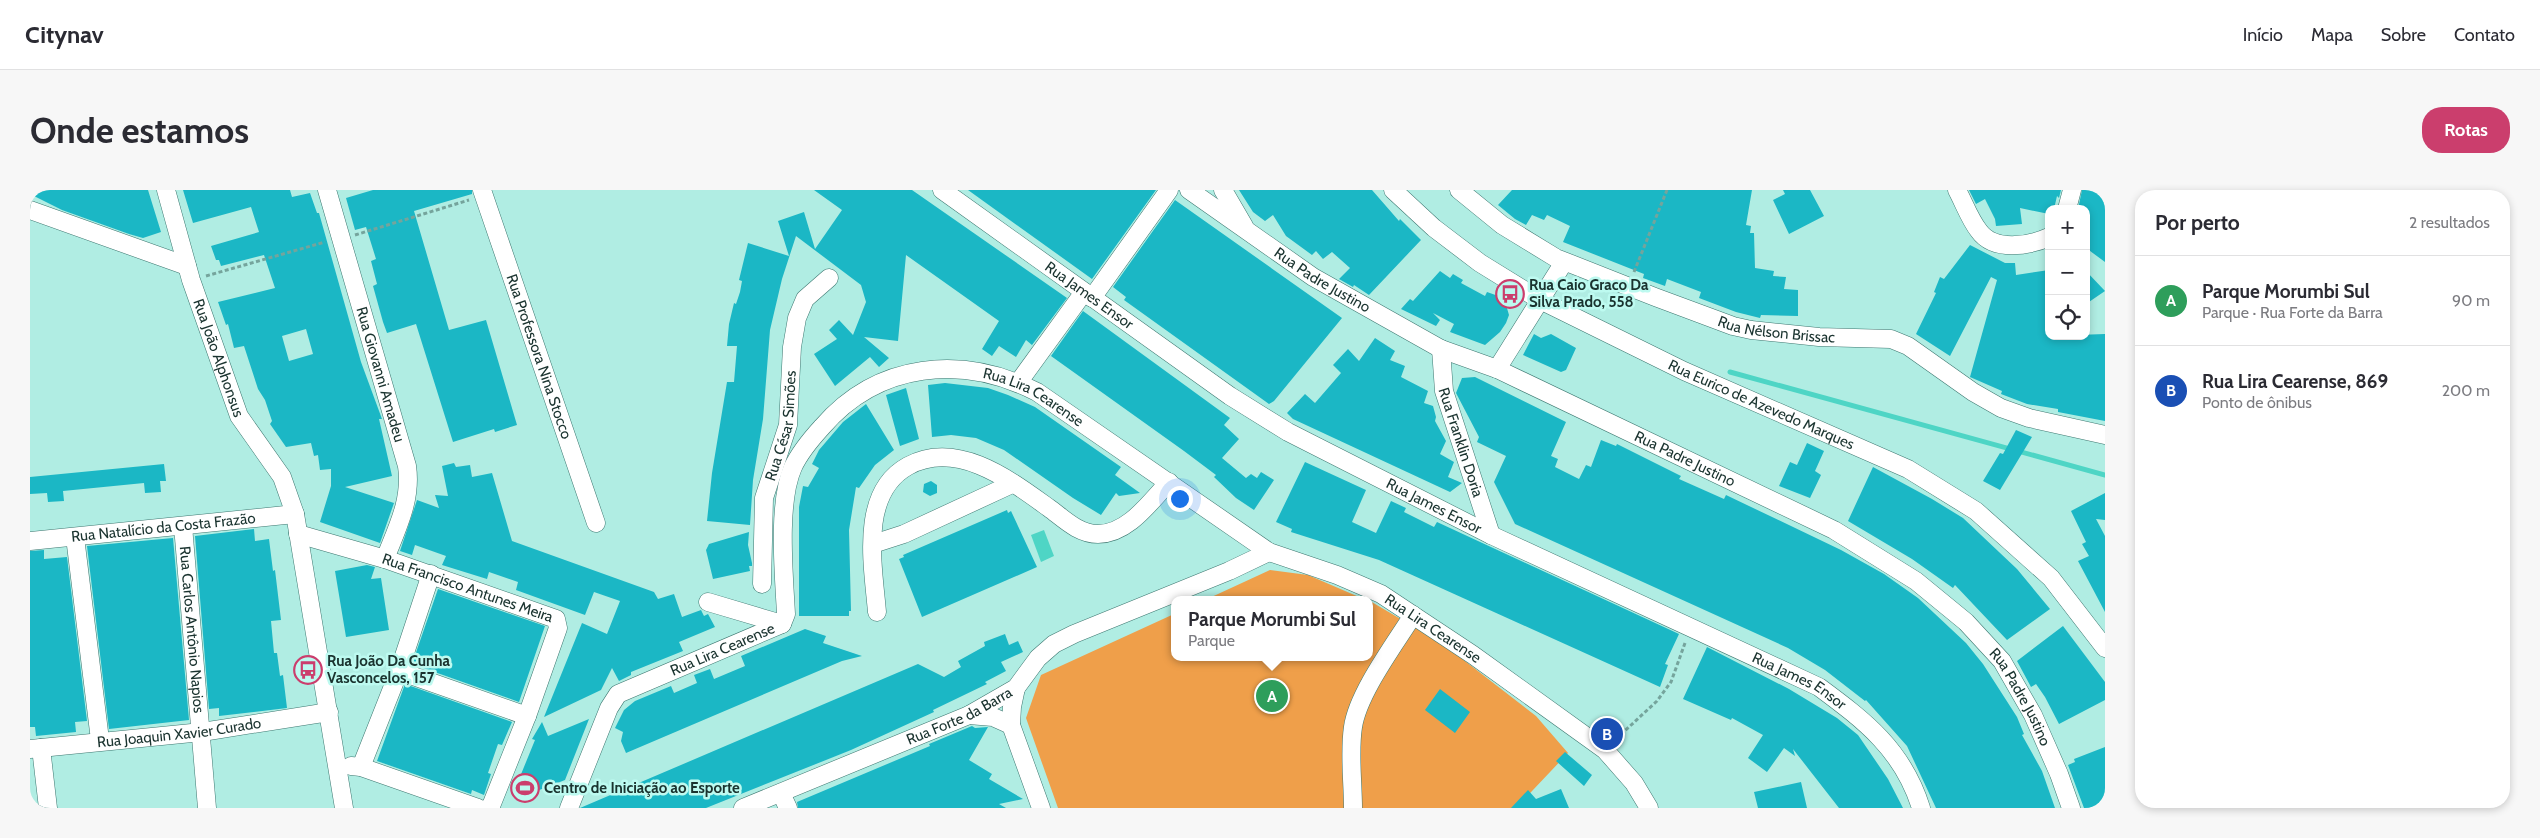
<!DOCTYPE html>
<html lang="pt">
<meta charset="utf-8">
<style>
body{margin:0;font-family:Cabin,sans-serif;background:#f7f7f7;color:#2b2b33}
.controls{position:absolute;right:15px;top:15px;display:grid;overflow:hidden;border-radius:10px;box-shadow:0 2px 8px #0003}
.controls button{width:45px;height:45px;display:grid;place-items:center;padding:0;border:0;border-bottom:1px solid #e1e1e2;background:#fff;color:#2b2b33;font:25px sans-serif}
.you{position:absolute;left:1149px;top:308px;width:18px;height:18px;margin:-12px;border:4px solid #fff;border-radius:50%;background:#1a73e8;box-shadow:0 0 0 8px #1a73e833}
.badge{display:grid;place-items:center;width:32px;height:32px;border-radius:50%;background:#cb3e6d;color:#fff;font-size:16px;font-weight:700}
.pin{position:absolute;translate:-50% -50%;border:2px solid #fff;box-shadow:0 1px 5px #0006}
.popup{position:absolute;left:1141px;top:406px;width:202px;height:65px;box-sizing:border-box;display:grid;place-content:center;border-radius:10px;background:#fff;filter:drop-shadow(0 1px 4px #0005);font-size:16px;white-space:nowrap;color:#7c7c81}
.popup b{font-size:19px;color:#2b2b33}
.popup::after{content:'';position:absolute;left:50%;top:100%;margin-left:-10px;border:10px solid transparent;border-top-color:#fff}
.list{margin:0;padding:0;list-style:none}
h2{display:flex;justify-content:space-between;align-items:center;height:65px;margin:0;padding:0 20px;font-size:21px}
h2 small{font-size:16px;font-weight:400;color:#7c7c81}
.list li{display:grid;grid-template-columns:32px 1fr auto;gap:15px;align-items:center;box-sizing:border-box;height:90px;padding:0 20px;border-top:1px solid #e1e1e2}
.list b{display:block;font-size:19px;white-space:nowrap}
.list p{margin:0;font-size:16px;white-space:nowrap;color:#7c7c81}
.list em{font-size:16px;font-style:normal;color:#7c7c81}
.icon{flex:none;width:28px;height:28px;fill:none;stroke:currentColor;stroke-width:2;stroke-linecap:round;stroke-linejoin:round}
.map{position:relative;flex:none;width:2075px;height:618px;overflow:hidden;border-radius:20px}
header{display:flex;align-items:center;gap:30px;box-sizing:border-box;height:70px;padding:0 25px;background:#fff;border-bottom:1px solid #e1e1e2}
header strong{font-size:24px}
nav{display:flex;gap:28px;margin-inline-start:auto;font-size:18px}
.intro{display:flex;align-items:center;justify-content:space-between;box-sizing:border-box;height:120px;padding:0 30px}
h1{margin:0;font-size:35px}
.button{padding:12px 22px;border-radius:20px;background:#cb3e6d;color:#fff;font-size:18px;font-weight:700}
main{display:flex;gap:30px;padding:0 30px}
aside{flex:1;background:#fff;border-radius:20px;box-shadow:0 2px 8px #0003}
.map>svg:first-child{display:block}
.green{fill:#ef9f4a}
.water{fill:#4ed5c5}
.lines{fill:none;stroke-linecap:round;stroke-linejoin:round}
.stream{stroke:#4ed5c5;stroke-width:5}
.building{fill:#1bb7c5;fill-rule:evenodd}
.minor-casing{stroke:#3d7770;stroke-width:19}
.path{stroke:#75a49c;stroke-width:3;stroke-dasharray:4 2.5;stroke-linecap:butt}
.minor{stroke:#fff;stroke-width:18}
.labels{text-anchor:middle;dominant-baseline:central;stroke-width:5;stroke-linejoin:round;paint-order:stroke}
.street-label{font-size:15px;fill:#1a332f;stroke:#bdfaf0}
.poi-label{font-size:15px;font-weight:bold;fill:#1a332f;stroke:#bdfaf0;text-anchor:start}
</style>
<header>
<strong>Citynav</strong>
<nav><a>Início</a><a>Mapa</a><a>Sobre</a><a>Contato</a></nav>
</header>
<div class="intro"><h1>Onde estamos</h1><a class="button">Rotas</a></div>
<main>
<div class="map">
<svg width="2075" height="618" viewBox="0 0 2075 618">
<rect width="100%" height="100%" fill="#b0ede3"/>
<path class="green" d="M1240,380l38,5 58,25h-161z
M1340,411l73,43 93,72 32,37 -52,55h-458l-32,-90 15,-43 133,-61v43h196z"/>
<path class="water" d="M1014,340l10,26 -13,6 -10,-27z"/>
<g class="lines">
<path class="stream" d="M1700,182l375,103"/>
</g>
<path class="building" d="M0,0h118l13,42 -18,6 -14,-4 -67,-24 -32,-16z
M153,0h107l2,7 18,-4 7,20h2l42,149 21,57h-3l13,57 -47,11 49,16 -14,40 -60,-21 11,-36v-17l-11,1 -2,-15 -4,1 -3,-13 -25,4 -16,-23 2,-3 -7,-21 -7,-11 -14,-43 -10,2 -6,-24 -2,1 -8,-23 57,-14 -11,-33 -43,11 -2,-6h-3l-5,-14 48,-14 -8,-25 -58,16zM276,139l7,25 -24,7 -7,-25z
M343,0h99v4l-58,17 35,119 37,-10 31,105 -22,7 -1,-3 -41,13 -37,-118 -29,9 -4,-11 -10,-36 4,-2 -6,-23 5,-2 -10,-32 -11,3 -9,-32z
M784,0h98l155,108 -35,47 -6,-5 -10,17 -17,-11 -7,10 -10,-7 17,-28 -93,-66 -8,86 -34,-4 25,21 -10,9 -9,-10 -35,29 -21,-32 23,-15 -8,-9 10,-10 14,15 13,-33 -5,-17 -65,-49 -14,43 -12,51 -7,89 -10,61 -3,45 -43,-4 5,-48 15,-91h7l3,-36h-10l2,-22 5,-21 2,1 4,-12 2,-11 -3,-1 9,-37 41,13 -11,-35 26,-9 11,37 27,-39z
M938,0h188l-64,89z
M1209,0h133l27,31 1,-2 21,21 -52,55 -15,-10 -1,2 -14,-8 11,-11 -18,-16 -9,7 -7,-8 -4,4 -26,-19 -13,-21 -8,6 -12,-9z
M1482,0h240l-6,35 5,1 -1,7h4l1,35 19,3 -1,5 13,1 -2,12 14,1v26l-37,-1 -1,3 -24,-6 -37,-14 2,-6 -34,-13 -2,7 -22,-8 1,-4 -81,-32 7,-16 -23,-11 -3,5 -12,-5 -6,10 -11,-6 -17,-14z
M1753,0h27l14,26 -35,18 -16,-34 12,-6z
M1939,0h92l-2,8 -2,-2 -3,13h-5v5l-29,-6 2,16 -26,2 -1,-7 -10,-20 -9,5z
M2052,0h23v72l-19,-14v-39h-8z
M1145,10l167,118 -68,83 -5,3 -145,-104 2,-3 -13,-10z
M1940,55l35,18h10l1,12 33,-5v66l56,-2v87l-47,-9v-3l-31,-5 -26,-10 1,-3 -32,-14 27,-97 -6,-3 -41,79 -34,-22 20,-41 -2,-1 6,-15 4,2z
M1410,81l10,7 3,-4 10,6 -2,3 24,13 2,-4 17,6 5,17 -3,8 -6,9 -15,13 -35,-13 4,-8 -21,-11 7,7 -4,6 -35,-17 9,-10 3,2z
M2056,81l19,20 -19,13z
M1053,121l147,107 -6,7 15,14 -17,19 24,20 5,-4 6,4 4,-6 13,8 -20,30 -18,-12 -22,-21 2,-2 -32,-24 -133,-95z
M1504,144l7,4 10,-4 25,14 -10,22 -5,2 -38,-17z
M1345,148l20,13 -5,9 15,6 -4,11 27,14 -4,12 9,3 3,11 -1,4 11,20 -6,13 14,8 -6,15 14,6 -12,9 -157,-73 -6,-6 18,-19 10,9 26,-30 -8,-8 15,-16 11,12z
M1445,187l91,45 -15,34 7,3 -3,8 24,12 7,-14 5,2 10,-27 15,6 1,-2 64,32 -2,3 45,20 2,-4 115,55 43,24 34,24 48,45 17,21 34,53 7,17 -2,1 20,36 13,37h-119l-29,-62 -41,-46 -1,1 -40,-31 -37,-22 -273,-124 -21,-42 12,-26 -29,-14 2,-5 -23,-44 6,-15z
M915,193l43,5 20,7 27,12 86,60 -6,8 25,18 -21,3 -3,-3 -15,22 -28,-17 -69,-48 -28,-12 -25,-3 -19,2 -4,-52z
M876,198l13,51 -19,7 -14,-51z
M836,214l28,46 -19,15 -16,23 -3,-1 -7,43 2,81h-2v5h-50v-109l4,-21 5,1 11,-19 -7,-4 7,-14 24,-28z
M1986,240l16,7 -32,53 -17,-9 17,-28 3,1z
M1777,253l17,8 -9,20 6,4 -11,23 -31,-12 11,-24 7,3z
M1275,272l61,28 -14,32 24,11 15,-32 15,7 -2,4 30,15 3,-5 242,112 -14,30 3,1 -8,22 -281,-127 -88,-28 1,-3 -16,-7z
M424,273l2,4 14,-2 2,12 20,-4 20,68 142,51 4,7 16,-5 8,23 19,-7 3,6 4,-2 7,13 -36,15 4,9 -52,21v3l-12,6 -7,-13 -11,22 -57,27 38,-94 25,11 13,-33 -26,-9 -9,23 -69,-25 2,-8 -29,-10 -2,7 -45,-14 4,-9 -31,-11 -3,10 -12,-4 17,-51 22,8 -4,-13 13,1 -6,-30z
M134,274l2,17h-6l1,11 -16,1 -1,-10 -81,8 1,10 -16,1 -1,-9 -17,1v-17z
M1843,277l59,32 31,19 54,51 33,40 -43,31 -52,-55 -2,3 -41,-29 -64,-38z
M901,291l6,4v8l-7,3 -7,-4 1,-8z
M2075,303v27l-9,-1 9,17v76l-27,-51 11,-5 -7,-12 4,-2 -15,-31z
M977,320l1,3 3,-2 26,56 -115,50 -23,-58 5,-2 -1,-2z
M224,339l1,12 14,-2 4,32 2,-1 6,50 -10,1 3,32h3l3,23 3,-1 4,33 -68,8v-8l-10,1 -14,-173z
M719,342l-1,13 4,18v3h-3l1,5 -37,8 -7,-29 3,-6z
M143,348l16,182 -80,9 -22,-183z
M14,360v9l23,-2 20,164 -12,1 1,10 -40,4 -1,-9h-5v-176z
M337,375l8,2 -4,12 10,-1 8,52 -43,7 -11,-66z
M408,399l107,37 -26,76 -107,-38z
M2033,436l42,56v18l-46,24 -14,-27 -9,-13 -5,3 -14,-26z
M775,439l21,7 -3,7 39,13 -20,5 -216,92 -5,-12 2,-9 -8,-4 9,-18 11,-9 36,-15 3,7 23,-10 -3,-8 16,-6 4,10 31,-13 -4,-10z
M975,444l4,11 9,-4 5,11 -22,10 5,9 -21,11 2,2 -54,26 1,2 -83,38 -145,58h-126l338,-144 26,13 17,-10 -3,-6 27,-15 -1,-4z
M1677,457l82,42 48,29 21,17 30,44 15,29h-64l-46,-59 2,7 -11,-8 -17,24 -19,-14 15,-23 -31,-17 -1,2 -48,-21z
M375,494l107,38 -10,23 -4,-1 -10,29 3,1 -7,21 -12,-5 -1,4 -94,-33z
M1410,499l30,23 -15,21 -30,-23z
M559,529l-24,61 -36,14 -14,-5 20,-49 -3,-1 10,-17 6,14z
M942,536l3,2 13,-1 -19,33 23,14 -3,5 34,20 -24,5 7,4h-208l-1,-6 133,-56 -1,-2z
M2075,557v61h-21l-16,-43 7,-3 -1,-3z
M1535,562l27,23 -8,11 -28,-25z
M1771,592l6,26h-49l-4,-16z
M1531,599l8,19h-58l17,-18 8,9z"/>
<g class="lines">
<defs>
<g id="minor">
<path id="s1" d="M136,0l25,90 48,136 43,61 13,37 49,294"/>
<path id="s2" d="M297,0l80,276c5,34 -10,62 -22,93"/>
<path id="s3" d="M452,0l114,333"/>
<path id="s4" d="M912,0l288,206 58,36 203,103 328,152c46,34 84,63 102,121"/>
<path id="s5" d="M1159,0l124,87 128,72 56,20 337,161 82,51 50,41 36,39 31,54 26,59 12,34"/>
<path d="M1193,0l21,36"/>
<path id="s6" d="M1363,0l41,38 46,35 60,37 144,71 224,98 68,42 75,67 54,70"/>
<path id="s7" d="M1429,0l43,35 54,33 99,39 78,29 18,4 68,7 72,2 17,7 65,46 28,16 28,10 76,17"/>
<path d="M1927,0c7,13 13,30 22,41 15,21 50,15 70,6"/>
<path d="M2037,19l5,-19"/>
<path d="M0,20l157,56"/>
<path d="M1062,108l77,-108"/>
<path id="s8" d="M1411,159l3,42 47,144"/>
<path d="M1467,179l67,-107"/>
<path d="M988,193l66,-91"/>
<path id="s9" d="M153,336l24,282"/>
<path id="s10" d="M268,344l87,25 171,60 2,9 -31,88 -36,90 -3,2"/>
<path d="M45,347l25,203"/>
<path id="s11" d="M0,351l265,-27"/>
<path d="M843,354l31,-10 108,-50"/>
<path id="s12" d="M732,394l2,-86 24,-73 4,-78 5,-29 8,-19 24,-21"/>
<path d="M678,412l74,22"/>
<path d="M847,422c-4,-47 -18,-119 31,-146 49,-27 102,14 141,42 14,10 29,26 49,26 30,0 52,-32 71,-52"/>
<path d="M369,481l128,45"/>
<path d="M986,498l-4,19 -1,18 30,83"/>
<path d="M939,525l24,2 18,8"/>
<path d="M11,558l7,60"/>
<path id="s13" d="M0,559l172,-17 127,-20"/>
<path d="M321,576l10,1 117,41"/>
<path d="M331,577l38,-96 32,-97"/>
<path d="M751,603l7,15"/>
<path id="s14" d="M539,618l40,-100 9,-14 164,-70 4,-10c-2,-39 -9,-111 7,-147 7,-15 18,-28 29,-40 56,-65 140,-73 215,-35l232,160 68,23 44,19 92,61 132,95 29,33 15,25"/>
<path id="s15" d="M713,618l226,-93 47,-27 22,-30 16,-14 20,-10 155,-63 40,-19"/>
<path d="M1323,618c0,-26 -4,-55 0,-81 5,-34 42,-83 60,-112"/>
</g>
</defs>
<use href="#minor" class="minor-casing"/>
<path class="path" d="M325,45l114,-35
M1604,82l33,-82
M176,86l119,-34
M1586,549l41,-38 14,-19 14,-39"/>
<use href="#minor" class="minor"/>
</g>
<defs>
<symbol id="bus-ring" viewBox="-11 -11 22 22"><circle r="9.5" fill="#bdfaf0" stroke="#cb3e6d" stroke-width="1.5"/><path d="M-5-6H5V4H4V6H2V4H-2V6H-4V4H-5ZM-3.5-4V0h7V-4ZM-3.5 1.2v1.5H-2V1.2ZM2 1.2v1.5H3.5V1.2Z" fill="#cb3e6d"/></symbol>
<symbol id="stadium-ring" viewBox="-11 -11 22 22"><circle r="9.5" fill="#bdfaf0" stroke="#cb3e6d" stroke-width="1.5"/><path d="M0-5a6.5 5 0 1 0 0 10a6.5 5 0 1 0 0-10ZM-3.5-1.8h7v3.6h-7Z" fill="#cb3e6d"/></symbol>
</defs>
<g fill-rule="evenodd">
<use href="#bus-ring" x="1464" y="88" width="32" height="32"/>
<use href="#bus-ring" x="262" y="464" width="32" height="32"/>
<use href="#stadium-ring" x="479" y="582" width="32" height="32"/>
</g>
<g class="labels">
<g class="street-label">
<text stroke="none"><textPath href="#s5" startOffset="161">Rua Padre Justino</textPath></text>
<text stroke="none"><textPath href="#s4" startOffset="181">Rua James Ensor</textPath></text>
<text stroke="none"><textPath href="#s7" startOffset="352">Rua Nélson Brissac</textPath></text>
<text stroke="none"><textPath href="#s3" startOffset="176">Rua Professora Nina Stocco</textPath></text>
<text stroke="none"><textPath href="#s1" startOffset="176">Rua João Alphonsus</textPath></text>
<text stroke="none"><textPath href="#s2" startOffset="192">Rua Giovanni Amadeu</textPath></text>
<text stroke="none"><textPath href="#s14" startOffset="746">Rua Lira Cearense</textPath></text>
<text stroke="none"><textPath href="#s6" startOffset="429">Rua Eurico de Azevedo Marques</textPath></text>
<text stroke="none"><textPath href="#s12" startOffset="161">Rua César Simões</textPath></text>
<text stroke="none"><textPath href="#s8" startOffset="96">Rua Franklin Doria</textPath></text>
<text stroke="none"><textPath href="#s5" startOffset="566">Rua Padre Justino</textPath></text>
<text stroke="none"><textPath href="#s4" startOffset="586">Rua James Ensor</textPath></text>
<text stroke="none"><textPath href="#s11" startOffset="134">Rua Natalício da Costa Frazão</textPath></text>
<text stroke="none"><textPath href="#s10" startOffset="178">Rua Francisco Antunes Meira</textPath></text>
<text stroke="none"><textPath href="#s9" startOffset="104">Rua Carlos Antônio Napios</textPath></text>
<text stroke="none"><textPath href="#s14" startOffset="1211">Rua Lira Cearense</textPath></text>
<text stroke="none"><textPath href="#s14" startOffset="238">Rua Lira Cearense</textPath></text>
<text stroke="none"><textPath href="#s4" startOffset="991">Rua James Ensor</textPath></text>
<text stroke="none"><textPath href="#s5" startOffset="986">Rua Padre Justino</textPath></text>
<text stroke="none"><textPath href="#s15" startOffset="235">Rua Forte da Barra</textPath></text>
<text stroke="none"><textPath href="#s13" startOffset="150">Rua Joaquin Xavier Curado</textPath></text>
</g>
<g class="poi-label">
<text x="1499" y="95">Rua Caio Graco Da<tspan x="1499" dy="17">Silva Prado, 558</tspan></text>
<text x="297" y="471">Rua João Da Cunha<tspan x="297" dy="17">Vasconcelos, 157</tspan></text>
<text x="514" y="598">Centro de Iniciação ao Esporte</text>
</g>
</g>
</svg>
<div class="controls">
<button>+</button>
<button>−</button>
<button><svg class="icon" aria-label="locate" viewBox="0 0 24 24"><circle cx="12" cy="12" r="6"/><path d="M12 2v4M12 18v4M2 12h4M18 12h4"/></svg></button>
</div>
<div class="you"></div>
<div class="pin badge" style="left:1242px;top:506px;background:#2e9e5b">A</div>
<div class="popup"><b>Parque Morumbi Sul</b>Parque</div>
<div class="pin badge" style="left:1577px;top:544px;background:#1a4fb4">B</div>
</div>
<aside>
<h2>Por perto<small>2 resultados</small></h2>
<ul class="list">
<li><span class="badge" style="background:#2e9e5b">A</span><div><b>Parque Morumbi Sul</b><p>Parque · Rua Forte da Barra</p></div><em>90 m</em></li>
<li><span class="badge" style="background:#1a4fb4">B</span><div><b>Rua Lira Cearense, 869</b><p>Ponto de ônibus</p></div><em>200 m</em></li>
</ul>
</aside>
</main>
